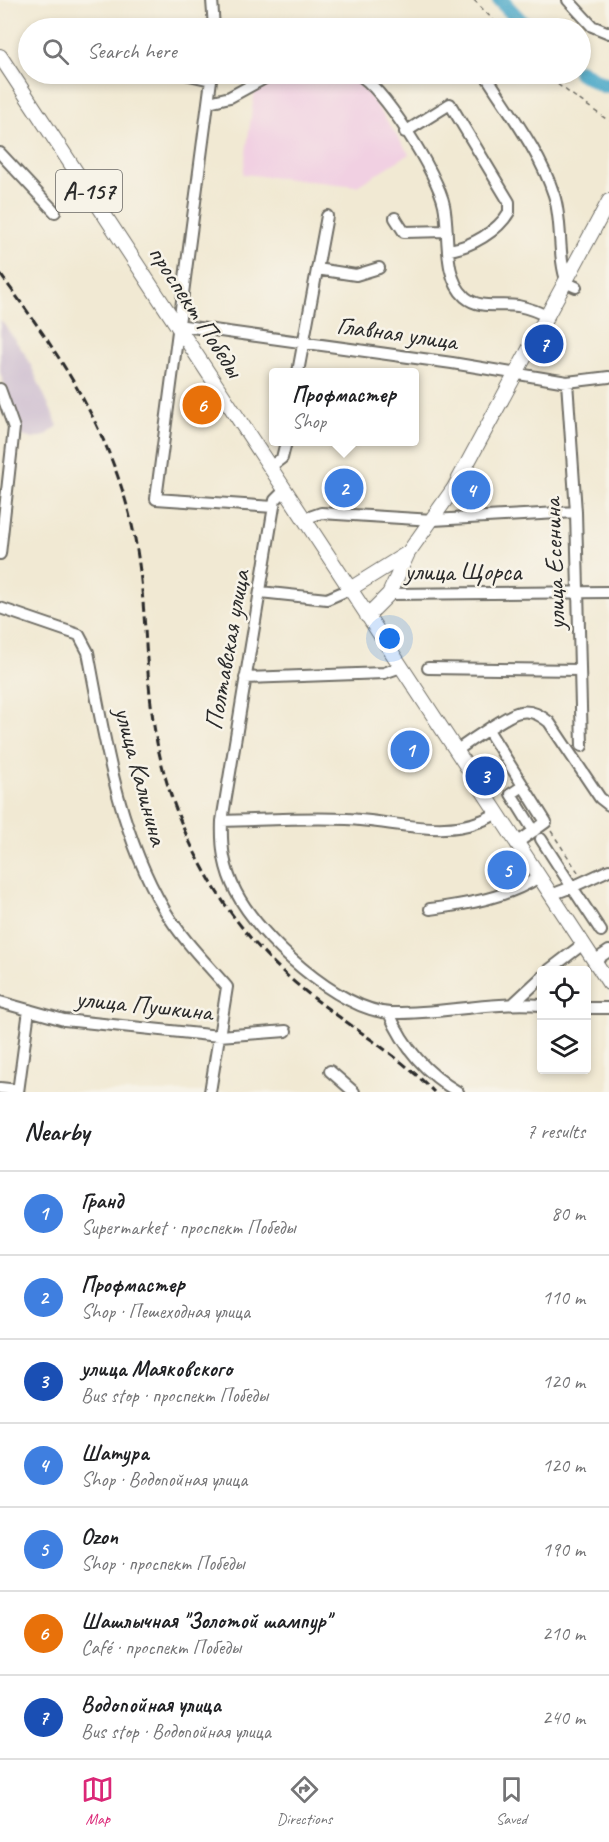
<!DOCTYPE html>
<meta charset="utf-8">
<style>
body{margin:0;font-family:Caveat,sans-serif;background:#f2f2f2;color:#202124}
.controls{position:absolute;right:18px;bottom:18px;display:grid;overflow:hidden;border-radius:6px;box-shadow:0 3px 9px #0003}
.controls button{width:54px;height:54px;display:grid;place-items:center;padding:0;border:0;border-bottom:2px solid #e0e0e0;background:#fff;color:#202124;font:30px sans-serif}
.you{position:absolute;left:390px;top:639px;width:21px;height:21px;margin:-15px;border:4px solid #fff;border-radius:50%;background:#1a73e8;box-shadow:0 0 0 9px #1a73e833}
.badge{display:grid;place-items:center;width:39px;height:39px;border-radius:50%;background:#db2777;color:#fff;font-size:20px;font-weight:700}
.pin{position:absolute;translate:-50% -50%;border:3px solid #fff;box-shadow:0 2px 6px #0006}
.popup{position:absolute;left:269px;top:368px;width:150px;height:78px;box-sizing:border-box;display:grid;place-content:center;border-radius:6px;background:#fff;filter:drop-shadow(0 2px 4px #0005);font-size:20px;white-space:nowrap;color:#757577}
.popup b{font-size:22px;color:#202124}
.popup::after{content:'';position:absolute;left:50%;top:100%;margin-left:-12px;border:12px solid transparent;border-top-color:#fff}
.list{margin:0;padding:0;list-style:none}
h2{display:flex;justify-content:space-between;align-items:center;height:78px;margin:0;padding:0 24px;font-size:26px}
h2 small{font-size:20px;font-weight:400;color:#757577}
.list li{display:grid;grid-template-columns:39px 1fr auto;gap:18px;align-items:center;box-sizing:border-box;height:84px;padding:0 24px;border-top:2px solid #e0e0e0}
.list b{display:block;font-size:22px;white-space:nowrap}
.list p{margin:0;font-size:20px;white-space:nowrap;color:#757577}
.list em{font-size:20px;font-style:normal;color:#757577}
.icon{flex:none;width:33px;height:33px;fill:none;stroke:currentColor;stroke-width:2;stroke-linecap:round;stroke-linejoin:round}
.map{position:relative;flex:none;width:609px;height:1092px;overflow:hidden}
.search{position:absolute;background:#fff;box-shadow:0 3px 9px #0003;left:18px;right:18px;top:18px;height:66px;display:flex;align-items:center;gap:15px;box-sizing:border-box;padding:0 21px;border-radius:33px;color:#757577;font-size:22px}
.sheet{height:666px;background:#fff}
nav{display:flex;justify-content:space-around;align-items:center;box-sizing:border-box;height:84px;border-top:2px solid #e0e0e0;background:#fff;font-size:16px;color:#757577}
nav a{display:grid;justify-items:center;gap:3px}
nav .on{color:#db2777}
.map>svg:first-child{display:block}
.built{fill:#f1d0e2}
.industrial{fill:#cebed0}
.lines{fill:none;stroke-linecap:round;stroke-linejoin:round}
.river{stroke:#49a7c7;stroke-width:16}
.minor-casing{stroke:#706e66;stroke-width:14}
.major-casing{stroke:#706e66;stroke-width:16}
.path{stroke:#706e66;stroke-width:1.5;stroke-dasharray:4.5 4.5;stroke-linecap:butt}
.minor{stroke:#fff;stroke-width:10}
.major{stroke:#fff;stroke-width:14}
.rail{stroke:#2b2b2b;stroke-width:3;stroke-dasharray:9 4.5;stroke-linecap:butt}
.labels{text-anchor:middle;dominant-baseline:central;stroke-width:5;stroke-linejoin:round;paint-order:stroke}
.shield{fill:#f7f3e8;stroke:#686764;stroke-width:1.5}
.shield-label{font-size:24px;font-weight:bold;fill:#2b2b2b}
.street-label{font-size:26px;fill:#2b2b2b;stroke:#f7f3e8}
</style>
<div class="map">
<svg width="609" height="1092" viewBox="0 0 609 1092">
<rect width="100%" height="100%" fill="#f7f3e8"/>
<filter id="ink" filterUnits="userSpaceOnUse"><feTurbulence type="fractalNoise" baseFrequency=".0167" numOctaves="2"/><feDisplacementMap in="SourceGraphic" scale="12" xChannelSelector="R" yChannelSelector="G"/><feConvolveMatrix kernelMatrix="1 2 1 2 8 2 1 2 1" color-interpolation-filters="sRGB"/></filter>
<filter id="wash" filterUnits="userSpaceOnUse"><feTurbulence type="fractalNoise" baseFrequency=".008" numOctaves="4" result="noise"/><feDisplacementMap in="SourceGraphic" scale="24" xChannelSelector="R" yChannelSelector="G"/><feGaussianBlur stdDeviation="1.35" result="paint"/><feColorMatrix in="noise" values="0 0 0 0 0 0 0 0 0 0 0 0 0 0 0 0 0 1.4 0 .05"/><feComposite in="paint" operator="in"/></filter>
<g filter="url(#wash)">
<rect width="100%" height="100%" fill="#f1e9d3"/>
<path class="built" d="M279,74h40l40,5 50,75 -52,32 -114,-12 12,-85z"/>
<path class="industrial" d="M0,319l27,38 31,69 -13,10 -12,3 -11,-3 -22,-64z"/>
<g class="lines">
<path class="river" d="M500,0l27,28
M580,72l23,13h6"/>
</g>
</g>
<g filter="url(#ink)">
<g class="lines">
<defs>
<path id="minor" d="M212,0l2,28
M568,0l24,26 17,7
M185,74l26,6 -55,419 118,8
M357,74c26,12 81,101 87,131 6,28 -2,71 21,92 15,13 35,6 53,9 10,2 21,6 30,11
M485,74c24,38 55,78 69,121 9,28 3,60 13,88l9,4
M209,102l21,-5 42,-23
M405,132l45,-28 59,98v10c-11,19 -38,35 -60,38
M0,153l55,59
M395,218l9,14 43,-1
M317,269l39,6 23,-7
M177,325l275,38 115,19 42,-5
M298,372l29,-156
M567,382l9,130 6,234
M0,389l14,39 -14,126
M270,467l12,-9 4,-16
M285,490l-10,10 -53,321c-1,26 2,48 14,71 23,45 103,119 155,121 50,1 100,-12 151,-8
M304,519l17,-6 112,7 143,-8
M260,592l67,7 23,-10
M389,594l220,-2
M0,608l79,27 9,17c17,89 30,178 76,257 17,29 42,54 63,78l-17,105
M428,668l152,2
M245,678l139,-5 17,-6
M488,730l58,92 -29,21
M456,751c11,-8 54,-38 64,-39 12,-2 20,3 29,10l51,76 9,7
M523,786l-12,8 23,37
M222,821c42,-1 83,-4 125,-2 51,2 103,23 150,-6
M541,839l31,48 37,-17
M551,895l21,-8 29,44
M430,909c38,-5 76,-11 109,-32
M594,961l15,-10
M549,970l34,-26
M0,1002l64,18 155,16 67,-5
M514,1003l28,-26
M586,1008h23
M389,1013c14,33 38,61 69,79
M330,1071l24,21
M0,1088l18,2
M18,1092l11,-82"/>
<path id="major" d="M0,56l609,927
M350,589l56,-35
M367,616l22,-22 19,-41 46,-65 155,-287"/>
</defs>
<use href="#minor" class="minor-casing"/>
<use href="#major" class="major-casing"/>
<path class="path" d="M474,0l27,28
M543,74l66,47
M551,831l27,41"/>
<use href="#minor" class="minor"/>
<use href="#major" class="major"/>
<path class="rail" d="M0,274c62,83 114,161 135,265 12,63 9,129 20,193 8,47 25,95 48,136 29,54 68,98 116,134 38,29 82,55 115,90"/>
</g>
</g>
<g class="labels">
<rect class="shield" x="56" y="170" width="66" height="42" rx="4.5"/>
<g class="shield-label">
<text x="89" y="191">А-157</text>
</g>
<g class="street-label">
<text transform="translate(196 311) rotate(57)">проспект Победы</text>
<text transform="translate(397 333) rotate(8)">Главная улица</text>
<text transform="translate(554 564) rotate(-92)">улица Есенина</text>
<text x="463" y="571">улица Щорса</text>
<text transform="translate(227 650) rotate(-80)">Полтавская улица</text>
<text transform="translate(141 776) rotate(75)">улица Калинина</text>
<text transform="translate(144 1005) rotate(6)">улица Пушкина</text>
</g>
</g>
</svg>
<div class="controls">
<button><svg class="icon" aria-label="locate" viewBox="0 0 24 24"><circle cx="12" cy="12" r="6"/><path d="M12 2v4M12 18v4M2 12h4M18 12h4"/></svg></button>
<button><svg class="icon" aria-label="layers" viewBox="0 0 24 24"><path d="M12 4l9 5-9 5-9-5zM3 14l9 5 9-5"/></svg></button>
</div>
<div class="you"></div>
<div class="pin badge" style="left:410px;top:750px;background:#3f7fe0">1</div>
<div class="pin badge" style="left:344px;top:488px;background:#3f7fe0">2</div>
<div class="popup"><b>Профмастер</b>Shop</div>
<div class="pin badge" style="left:485px;top:776px;background:#1a4fb4">3</div>
<div class="pin badge" style="left:471px;top:490px;background:#3f7fe0">4</div>
<div class="pin badge" style="left:507px;top:870px;background:#3f7fe0">5</div>
<div class="pin badge" style="left:202px;top:405px;background:#e8710a">6</div>
<div class="pin badge" style="left:544px;top:344px;background:#1a4fb4">7</div>
<div class="search"><svg class="icon" aria-label="search" viewBox="0 0 24 24"><circle cx="10" cy="10" r="6"/><path d="M15 15l6 6"/></svg>Search here</div>
</div>
<section class="sheet">
<h2>Nearby<small>7 results</small></h2>
<ul class="list">
<li><span class="badge" style="background:#3f7fe0">1</span><div><b>Гранд</b><p>Supermarket · проспект Победы</p></div><em>80 m</em></li>
<li><span class="badge" style="background:#3f7fe0">2</span><div><b>Профмастер</b><p>Shop · Пешеходная улица</p></div><em>110 m</em></li>
<li><span class="badge" style="background:#1a4fb4">3</span><div><b>улица Маяковского</b><p>Bus stop · проспект Победы</p></div><em>120 m</em></li>
<li><span class="badge" style="background:#3f7fe0">4</span><div><b>Шатура</b><p>Shop · Водопойная улица</p></div><em>120 m</em></li>
<li><span class="badge" style="background:#3f7fe0">5</span><div><b>Ozon</b><p>Shop · проспект Победы</p></div><em>190 m</em></li>
<li><span class="badge" style="background:#e8710a">6</span><div><b>Шашлычная &quot;Золотой шампур&quot;</b><p>Café · проспект Победы</p></div><em>210 m</em></li>
<li><span class="badge" style="background:#1a4fb4">7</span><div><b>Водопойная улица</b><p>Bus stop · Водопойная улица</p></div><em>240 m</em></li>
</ul>
</section>
<nav>
<a class="on"><svg class="icon" aria-label="map" viewBox="0 0 24 24"><path d="M3 6l6-2 6 2 6-2v14l-6 2-6-2-6 2zM9 4v14M15 6v14"/></svg>Map</a>
<a><svg class="icon" aria-label="directions" viewBox="0 0 24 24"><path d="M12 3l9 9-9 9-9-9zM9 14v-3h6M13 9l2 2-2 2"/></svg>Directions</a>
<a><svg class="icon" aria-label="saved" viewBox="0 0 24 24"><path d="M7 4h10v16l-5-4-5 4z"/></svg>Saved</a>
</nav>
